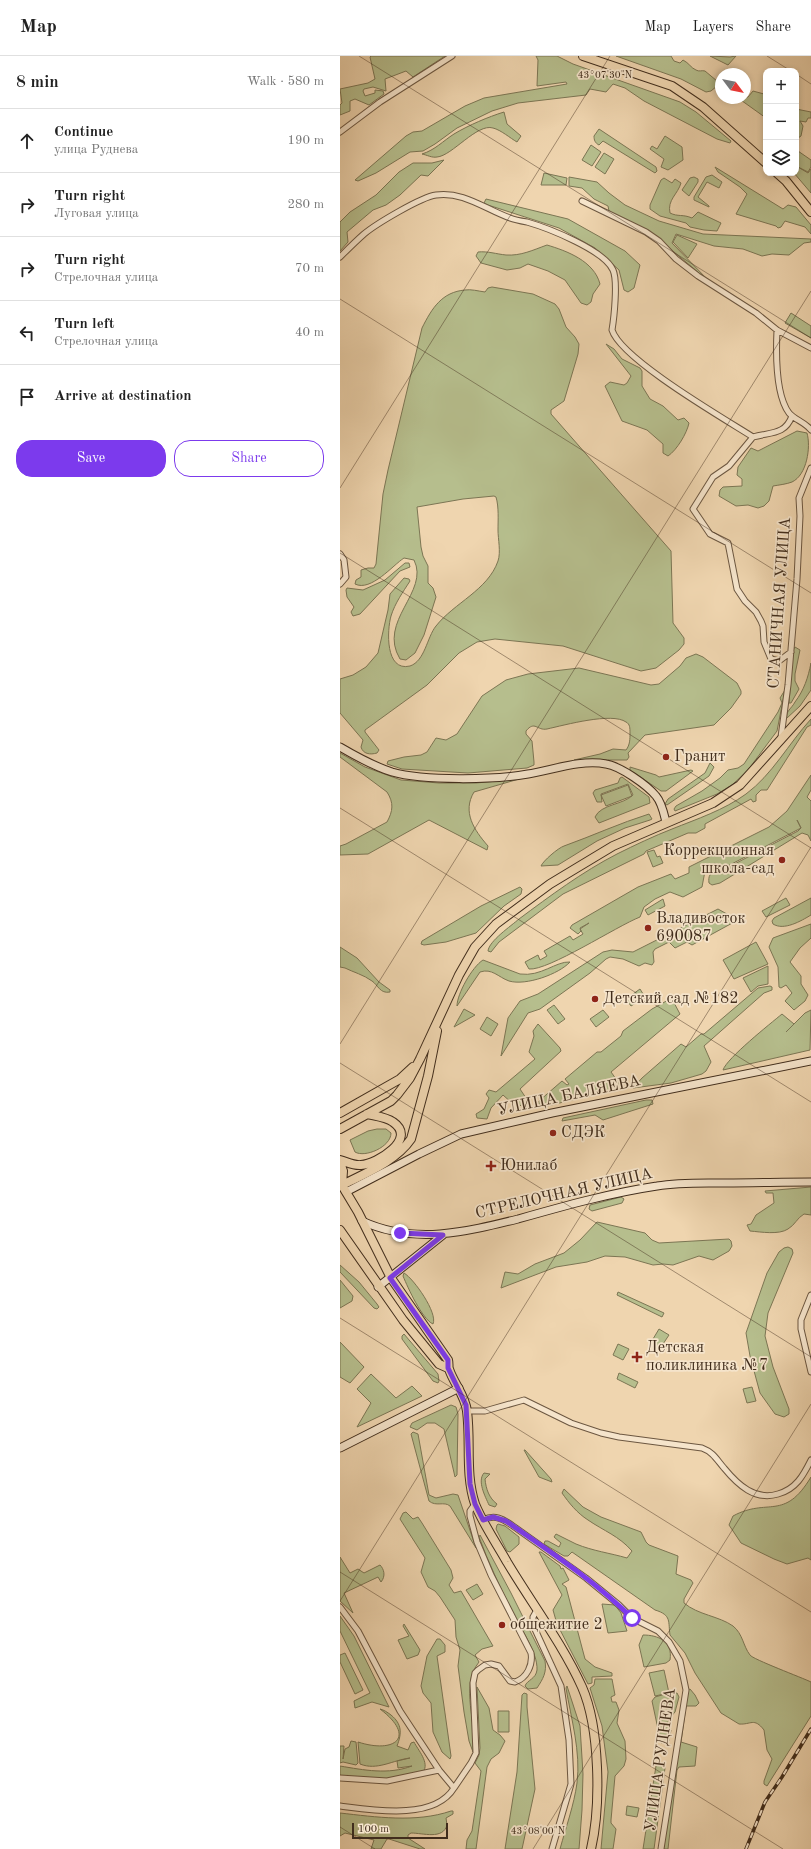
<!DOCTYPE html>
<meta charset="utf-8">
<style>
body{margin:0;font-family:"Old Standard TT",serif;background:#f6f6f6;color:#222}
.controls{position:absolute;right:12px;top:12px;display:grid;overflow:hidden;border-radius:8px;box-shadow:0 2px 6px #0003}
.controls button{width:36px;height:36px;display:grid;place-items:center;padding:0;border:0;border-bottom:1px solid #e0e0e0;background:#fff;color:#222;font:20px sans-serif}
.compass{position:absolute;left:375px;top:12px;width:36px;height:36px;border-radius:50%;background:#fff;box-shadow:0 2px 6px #0003;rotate:122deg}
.scale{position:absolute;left:12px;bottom:10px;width:96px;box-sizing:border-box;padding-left:4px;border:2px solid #412d1c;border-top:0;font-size:11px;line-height:14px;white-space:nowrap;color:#412d1c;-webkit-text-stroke:3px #f5e4cb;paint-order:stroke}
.stop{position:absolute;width:12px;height:12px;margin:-9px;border:3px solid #7c3aed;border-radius:50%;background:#fff}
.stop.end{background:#7c3aed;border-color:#fff;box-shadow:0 1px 4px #0008}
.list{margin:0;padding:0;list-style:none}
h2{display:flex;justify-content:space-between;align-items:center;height:52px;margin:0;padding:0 16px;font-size:17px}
h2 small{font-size:13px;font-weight:400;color:#767676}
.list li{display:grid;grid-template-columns:26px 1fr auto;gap:12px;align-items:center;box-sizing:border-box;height:64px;padding:0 16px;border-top:1px solid #e0e0e0}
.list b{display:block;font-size:15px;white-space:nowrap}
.list p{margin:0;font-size:13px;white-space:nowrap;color:#767676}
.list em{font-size:13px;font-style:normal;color:#767676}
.actions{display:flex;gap:8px;padding:12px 16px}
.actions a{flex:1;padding:9px 0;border:1px solid #7c3aed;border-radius:16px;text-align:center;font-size:14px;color:#7c3aed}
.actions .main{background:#7c3aed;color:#fff}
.icon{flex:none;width:22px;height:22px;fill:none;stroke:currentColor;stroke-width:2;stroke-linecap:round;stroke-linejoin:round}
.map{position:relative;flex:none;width:471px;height:1793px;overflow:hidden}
header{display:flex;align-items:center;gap:24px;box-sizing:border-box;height:56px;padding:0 20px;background:#fff;border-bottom:1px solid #e0e0e0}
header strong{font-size:19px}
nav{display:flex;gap:22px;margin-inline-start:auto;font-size:14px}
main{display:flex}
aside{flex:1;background:#fff}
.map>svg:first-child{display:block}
.green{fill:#b6be8d;stroke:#7c7654}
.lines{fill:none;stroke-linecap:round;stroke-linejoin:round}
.street-casing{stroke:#6c5741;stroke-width:7}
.secondary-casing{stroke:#412d1c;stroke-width:9}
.primary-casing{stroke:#412d1c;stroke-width:10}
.street{stroke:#f5e4cb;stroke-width:5}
.secondary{stroke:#f5e4cb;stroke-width:7}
.primary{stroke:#efd5af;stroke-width:8}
.rail-casing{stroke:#412d1c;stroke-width:3.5}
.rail{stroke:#f5e4cb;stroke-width:2;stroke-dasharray:6;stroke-linecap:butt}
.route{stroke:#7c3aed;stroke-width:5}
.ticks{fill:none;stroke:#412d1c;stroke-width:1;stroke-opacity:0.45}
.poi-dot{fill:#8f2418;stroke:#f5e4cb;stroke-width:1.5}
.labels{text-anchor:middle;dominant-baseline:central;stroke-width:3.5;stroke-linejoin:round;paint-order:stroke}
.street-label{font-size:16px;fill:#412d1c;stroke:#f5e4cb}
.poi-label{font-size:16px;fill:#412d1c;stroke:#f5e4cb;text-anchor:start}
.ticks-label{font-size:10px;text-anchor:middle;fill:#412d1c;stroke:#f5e4cb;stroke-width:3.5;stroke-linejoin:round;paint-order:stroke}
</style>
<header>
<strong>Map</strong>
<nav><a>Map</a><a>Layers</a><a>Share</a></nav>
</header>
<main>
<aside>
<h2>8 min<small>Walk · 580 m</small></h2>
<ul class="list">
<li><svg class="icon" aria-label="ahead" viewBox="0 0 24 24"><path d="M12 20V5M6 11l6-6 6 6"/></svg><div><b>Continue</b><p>улица Руднева</p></div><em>190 m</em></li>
<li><svg class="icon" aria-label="right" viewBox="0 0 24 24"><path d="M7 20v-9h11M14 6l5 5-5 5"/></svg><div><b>Turn right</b><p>Луговая улица</p></div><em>280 m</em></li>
<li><svg class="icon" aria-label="right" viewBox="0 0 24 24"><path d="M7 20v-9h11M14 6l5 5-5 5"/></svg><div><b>Turn right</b><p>Стрелочная улица</p></div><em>70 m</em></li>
<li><svg class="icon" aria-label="left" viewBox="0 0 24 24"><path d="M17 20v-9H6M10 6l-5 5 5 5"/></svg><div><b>Turn left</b><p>Стрелочная улица</p></div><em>40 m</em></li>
<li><svg class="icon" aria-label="arrive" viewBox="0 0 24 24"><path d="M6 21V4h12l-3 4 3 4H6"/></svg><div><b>Arrive at destination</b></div></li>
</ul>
<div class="actions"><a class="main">Save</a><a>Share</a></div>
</aside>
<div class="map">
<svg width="471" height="1793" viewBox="0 0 471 1793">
<rect width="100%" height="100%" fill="#efd5af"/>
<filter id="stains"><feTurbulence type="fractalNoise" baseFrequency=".005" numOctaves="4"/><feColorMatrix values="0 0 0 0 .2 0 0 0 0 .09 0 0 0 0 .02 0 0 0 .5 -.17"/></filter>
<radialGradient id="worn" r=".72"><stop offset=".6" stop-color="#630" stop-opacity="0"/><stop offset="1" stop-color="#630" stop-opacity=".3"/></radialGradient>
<path class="green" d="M31,0h74l-32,21 -7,-6 -21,8 1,12 -13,-4 -9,2 -1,2 2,5 10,-3v-3l8,1 1,3 -15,11 -14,-6 -5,2v10l-10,4v-10l2,-2 -2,-14 28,-6 7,-4 -5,-22z
M196,0h21l16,8 107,38 16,10 35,29 -1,2 -13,-4 -73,-38 -19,-13 -12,-4 -7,8 -16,-3 -4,6 -68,8 -26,8 -35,17 -22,16 -12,7 -13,1 -34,21 -18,8 -3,-1 51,-44 7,-4 9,-1 43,-25 19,-8 83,-14 -1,-2 -29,4 1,-26z
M276,0h55l3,5 6,2 3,-3c6,3 8,8 13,10 3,2 6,0 9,1l12,10 4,-4v10l-4,-1 -6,5 -5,1 -25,-13z
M370,0l20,1 6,-1 -8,9z
M413,35l11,3 2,2v22l-28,-20 10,-1z
M456,53l15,3v6h-3l-2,4 -6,-1 3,5 -2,10 -3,2h-2z
M164,56l3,12 14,12 -4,6c-7,-4 -16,-12 -24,-14 -16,-5 -41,28 -56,29 -5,1 -10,-2 -15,-3 13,-4 21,-13 32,-20 15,-9 34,-17 50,-22z
M259,73l57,38 1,4 -2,2 -52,-32 -4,4c-4,-2 -5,-5 -5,-9z
M325,80l17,11 1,13 -15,10 -7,-3 3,-8 -14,-10 2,-3 5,3z
M251,89l10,7 -9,14 -10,-6z
M458,95l13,9v7l-3,5 -10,-5 10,6 3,-4v24l-17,-20h2v-19z
M264,97l10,6 -9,15 -10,-7z
M104,104l-16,16 -7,-1 -21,20 -14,10 -13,5 -26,22 1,10 -8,9v-29l10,-10 26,-17 23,-23 14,-9h19z
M375,111l68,42 5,-4 8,2 15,18v9l-6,-7 -20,-6 -4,6 -3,1 -2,-2 -40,-12 11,-20 -7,-7 -22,-15z
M204,117l23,5 -1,7h-25z
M372,119l10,7 -3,6 -12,-6 -9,15 11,9v1l-15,-7v-3l12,-20z
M229,121l28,5 12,11 16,12 34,16 44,13 108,5v3l-7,1 -15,12 -17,-1 -10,2 -19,-7 -29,-3 -38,-12 -4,9 36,37 -2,-1 -58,-49 -35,-16 -4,-3 -1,-5 -14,-7 -12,-11 -13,-2z
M354,121l4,2v3l-9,14 -7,-6 8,-12z
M324,122l8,5 3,-4 6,4c-3,11 -14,17 -11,30 8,4 13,1 22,5l6,-6 23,11 -4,8 -13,-1 -14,-3 -4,-4 -26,-7 -10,-7v-4l11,-25z
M146,143l82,20 57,32 15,14 -6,23 -6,4 -4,-2 -5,-20 -24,-22 -36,-20 -71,-23 -4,-2z
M337,179l20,9 -9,14 -15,-16z
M207,189c20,6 47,16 53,39l-7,10 -2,8 -4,3 -6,-2 -16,-23 -17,-9 -20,-7 -8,4 -13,2 -26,-7 -5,-7 2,-4c10,-1 18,2 28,3 15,1 27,-5 41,-10z
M152,231l41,7 22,10 4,5 7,18 9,10 4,7 -1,10 -14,47 -13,9v4l120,137 2,72 11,15v6l-5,6 -23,18 -15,3 -78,-25 -68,-7 -18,3 -18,11 -32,32 -62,45v2l14,18 -2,3c-7,2 -14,1 -16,-6l2,-7 -23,-27v-34l13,-4 13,-8 12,-14 10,-43 2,-16 14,-16 5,1 1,2c-7,11 -15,22 -19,35 -4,14 -6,56 19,50 15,-5 17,-29 26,-40 18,-23 52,-36 62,-65 3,-9 0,-22 0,-31 0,-10 1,-23 -2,-33l-2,-1 -31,3 -46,8 4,40 2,9 5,10v17l5,5 3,9 -12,38 -9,18 -9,7 -6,-1c-23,-38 30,-67 14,-99l-10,-2c-11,7 -33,34 -49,26l1,-4 5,-3v-7l7,-2h6l2,-4 7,-70 5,-24 34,-142c10,-20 20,-36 43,-38 6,-1 13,1 20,2l3,-4z
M451,257l20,13v12l-26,-15z
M266,288l8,5 8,10 18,9 2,3v15l8,13 13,7 15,14 6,-2 5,5c-2,10 -12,27 -21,33l-5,-3v-9l-16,-14 -25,-9 -17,-35 5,-4 14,3 3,-2 4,-7z
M457,375l10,2c4,14 0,42 -15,49 -5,2 -13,3 -19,4l-4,15 -5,5 -6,2 -10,-3 -12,1 -17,-10 1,-6 3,-3 19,-1v-7l-5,-4 1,-8 13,-19 7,3z
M65,507h4l1,4 -10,4 -40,43 -7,2 -2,-4 3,-5 -7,-10 -1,-7 1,-2 16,2 22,-10z
M455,591l5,3 -5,24v7l4,8 -8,14h-2l4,-53z
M356,598l7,3 34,26 4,8v3l-10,14 -17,17 -69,10 -17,18 1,4 -2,3h-53l26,-6 13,-5 13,1c4,-5 4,-11 4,-17 0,-5 0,-9 -4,-11 -14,-10 -61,3 -79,7 -10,2 -12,-9 -21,2v3l6,7 2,21v3l-7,3 -59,5 -66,-4 -15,-5 1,-3 16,-4 17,-2 6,-3 9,-14 10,2 11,-6 25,-38 24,-16 22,-6 51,-6 72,17 8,-1 21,-18 6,-8z
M471,607v27l-11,16 -13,12c-2,-6 5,-10 8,-16 9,-12 13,-24 16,-39z
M445,634l-8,41 -29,39 -16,15 -15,9 -42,17 -1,-2 2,-3 26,-15 18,-13 8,-8 10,-2 6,-4 34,-52 4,-9 -2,-5z
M471,663v6l-4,2 -40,63h-6l-5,5v6l-3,1 -2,-3 -46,25v4l-9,5h-8l-42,18 -2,3 -81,40 -64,48 -8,10 -3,-1c1,-10 23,-25 31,-32 31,-23 63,-47 98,-65 18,-9 37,-18 55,-25 25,-10 52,-19 74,-35 26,-19 43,-51 65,-75z
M0,697l25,14 36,13 38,3h37l43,-4 -45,13c-12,20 0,38 14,54l-1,4 -58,-30 -61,34 -28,1v-9l6,-2 41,-22c6,-11 7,-19 0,-30l-47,-35z
M370,707l4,4 -5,9 -42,29 -2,-1 3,-5 37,-26z
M290,711l26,8 3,2 32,-7 2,1 -27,20h-5l-31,-21z
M471,719v15l-4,7 4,4v40l-3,-6 -6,-2 -82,50 -8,2 -3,-2c-1,-7 1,-10 8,-13l4,1 77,-40 3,-3 -4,-8 4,8 -81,42 -5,-7 -10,8 -3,16 -19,10 -13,-5 -15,7 -11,8 -4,10c-23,9 -92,54 -111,52l-4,-7 13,-7 2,5 7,-4 -3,-5 26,-15 3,4 10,-6 -3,-5 9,-6 -9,5 1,3 -3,3 -8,-6 2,-3 66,-38 33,-13 4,5 14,-6v-6l80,-40 18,-16z
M282,721l27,20 1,6 -51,20 -4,-6c6,-13 28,-12 38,-22l-5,-11 -27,10 1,8h-5l-4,-9 2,-3 23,-7 2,-5z
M288,729l4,11 -26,10 -5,-11z
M309,758l3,5 -2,1 -25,8 -28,13 -39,24 -17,1c2,-5 17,-18 23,-20 28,-10 56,-23 85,-32z
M314,794l3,7 3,-1 3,7 -10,4 -6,-15z
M180,831l2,2 -1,5 -17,12 -28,27 -30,9 -22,3 -3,-1 1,-3 59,-35z
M446,842l4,7 -24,12 -4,-6z
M471,842v17c-10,6 -27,16 -38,9l-1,-3 2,-3z
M323,843l2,7 -17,9 -3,-5z
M378,853l16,9 2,3 -44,24 -5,-3 -12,6 -6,-6 -14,7 -2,3 1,10 -2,3 -7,-2 -6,3 -16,-7 -13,-2 -4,2 -16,14 -50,36 -12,4 -27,43 7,-38 12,-17 18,-7 65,-42 9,-2 21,2z
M471,868v14l-11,10 -10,14 11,14v8l7,11 -3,6 -11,9 -9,-9 7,-8 -6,-8 -5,3 -2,-1 -1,-20 -9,-20 4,-9z
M416,886l12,22 -34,15 -11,-19z
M0,891l17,11 22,24 11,8v2c-10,2 -12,-7 -18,-11 -8,-6 -19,-9 -27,-13l-5,-1z
M143,904l37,14c21,3 36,-13 50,-12 -11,12 -44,24 -61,19 -11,-4 -17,-13 -29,-9l-23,34c0,-12 15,-39 26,-46z
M428,910v18l-10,2 -7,6 -8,-14z
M430,930l2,1v3l-8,3 -60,53 7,16 -5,9 -4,3 -31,9 -38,5 9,-10 39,-34 5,3 15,-13h3l54,-46z
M300,933l5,8 -14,9 -5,-7z
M330,943h2l8,15 -69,58 8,11 -1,6 -71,17 -8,-1v-4l23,-20 5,4 2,-1 -4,-5 32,-27h4l20,-16 2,-5 29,-22z
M214,949l11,14 -7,5 -11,-14z
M124,953l11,6 -21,12z
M263,954l6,7 -13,10 -6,-8z
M471,954l-1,40 -87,20c4,-12 47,-46 59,-56l12,10 -8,8 19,-19z
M147,961l11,7 -7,12 -11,-7z
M198,968l22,24 1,3 -41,38 6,9 -3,8 -10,-2 -10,-9 -12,13 -4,11 -10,-1 -1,-4 8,-5 5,-11 -3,-4 3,-4 7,2 39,-33 -6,-7 5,-16 -1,-5z
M306,1044h6l1,4 -50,16 -8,-5 -33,6 1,-3z
M37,1073h9l5,4c0,14 -26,25 -36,19l-5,-12 18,-9z
M471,1131v28l-7,-1c-7,4 -9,11 -16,15 -9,6 -27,3 -38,2l-3,-6 4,-1 5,-9 18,-12 -1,-10h-7l-1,-2z
M281,1141l3,2 -2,4 -30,8 -3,-2 1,-4z
M257,1166l48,11 7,7 7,3 70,-4 2,2 1,5 -3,5 -16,9 -14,-4 -26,9 -10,-1 -10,1 -28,-8 -20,-1 -18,6 -31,5 -55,21 4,-16 13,2 17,-10 29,-11 16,-13z
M448,1191l4,2 1,4 -25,60 -3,23 8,31 16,42v5l-5,3 -9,-3 -15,-21 -10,-37 -4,-23 21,-60 12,-21 5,-4z
M0,1209l19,17 18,22 2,3 -2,2 -3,-1 -34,-36z
M64,1217c10,6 34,40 29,51 -11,-5 -25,-36 -30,-48z
M0,1224l13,16 -1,5 -12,7z
M278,1236l46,21 -2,4 -45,-22z
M319,1273l10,6 -10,15 -9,-6z
M64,1278l34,40 1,7 -1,2 -5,-2 -31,-42v-3z
M0,1286l24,25 -14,16 -10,-6z
M278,1288l11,5 -6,11 -10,-5z
M279,1317l19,9 -3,6 -18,-9z
M31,1318l25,24 16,-12 10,10 -65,31 14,-24 -14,-14z
M412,1331l4,14 -9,2 -4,-14z
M111,1349l5,2 2,7 -1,61 -2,2 -11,-48 -9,-6h-8l-10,7 -7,-3 2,-4z
M73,1376l5,2 11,61 7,3 17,-4 5,1 18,53 -26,-42c-6,-5 -14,1 -21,-5l-18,-67z
M184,1394h1l26,29 1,3 -13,-5z
M144,1417l6,1 -5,5c1,10 4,19 12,25l-2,3 -6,-2c-4,-9 -12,-24 -5,-32z
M471,1421v83l-3,-2 -21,6 -13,-5 -33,-16 -12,-18 4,-9c35,-19 51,6 78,-39z
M224,1433l19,18 18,10 40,15 5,10 3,3 29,11 -2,18 15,6 2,3 -9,16v4c14,12 35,13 49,23 10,8 10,20 17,29 2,4 53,23 61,27v34l-44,70 -3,-2v-3l8,-22 -5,-9 -3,-20c-10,-13 -13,-5 -25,-6l-18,-11 -26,-40 -10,-20 -15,-18c-2,-13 2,-20 -15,-25l-83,-58 -4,4h-4l-20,-12 1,-3h3l11,6 2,-4 -7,-6 2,-3c7,3 13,7 20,10 17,7 34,9 51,14l5,-7c-13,-15 -28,-20 -44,-31 -11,-7 -19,-17 -26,-27z
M66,1456l7,7 5,-2 4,6 29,47 2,8 -4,7 5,8 7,-2 32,55 -11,3 -7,6 4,7c-20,25 -1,61 -6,90l-4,-11 -5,-29 -6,-46 2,-16 -4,-13 -1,-17 -15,-23 -5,-6 -7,-4 -7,-15 4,-14 -25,-39 3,-6z
M158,1468l7,2 14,11v7l-9,8 -3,-1 -11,-22 1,-4z
M140,1479l31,58 34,68c2,11 -2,18 -8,27l-9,1 -3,-3c2,-6 11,-7 12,-16 1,-18 -18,-44 -26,-60 -11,-24 -23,-48 -32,-73z
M199,1496h2l19,14 1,3 2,-1 6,12 -7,4 4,3 19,72 10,8 17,6v3l-20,1v6l-4,1 -31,-60 -4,-14 9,-15z
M0,1501l10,16 8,-4 6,4 16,-8c4,4 6,11 1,17l-3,-5 -34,16 9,20 -13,-12z
M137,1528l6,10 -10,6 -7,-10z
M262,1548l13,1 6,8 6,18 -19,2z
M0,1560l14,20 35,71 -17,-5 -17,6 -1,-7 16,-8 -30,-62z
M64,1568l16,26 -2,5 -11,4 -9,-19 11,-4 -6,-10z
M303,1579c15,0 30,6 27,25l-4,3 -22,4 -5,-22z
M97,1583h3l5,6v7l-8,4 14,100 -1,3 -8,-7 -9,-20 -2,-29 -8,-10 -2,-7 6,-30z
M5,1597l18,37 -8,4 -15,-32v-7z
M324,1614l5,23 -14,3 -6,-23z
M255,1623h17l3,16 -4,2 1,5h4l3,8 -2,13 8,18 1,18 -2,7 -9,10 -4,44v3l5,6 -3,20h-12l7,-77 -6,-46 -12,-38 4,-3z
M227,1630l13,40 3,48 -1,36 -3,39h-19c6,-22 14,-44 17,-66 4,-31 -6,-65 -11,-95z
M137,1631l12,21 4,22 7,5 5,6 -6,12 -8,6 -4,8 -11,82h-10l1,-9 5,-9 9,-60 -6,-8 4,-8 1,-7z
M350,1633l5,6 4,8 -3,3h-10l-5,36 16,5 -2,19 -16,1 -2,3 -9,79h-6l26,-159z
M184,1637l3,1v13l8,82 -13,60h-17l12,-77 5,-77z
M329,1637h8l2,4 -4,15 -6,7 -2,7 4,4 -2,11 -8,2 -9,-42 3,-4z
M40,1653c4,1 7,3 11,6 11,9 11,18 6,31l11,4 3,-7 3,-1c4,8 16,21 9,30l-37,8 -46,-4v-10c24,4 48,9 72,0l-14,2 -1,-7 13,-3c-17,2 -33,13 -50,6l-2,-22c37,12 59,-5 22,-33z
M158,1655h11v21h-11z
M11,1685l5,1 2,21 -2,2 -13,-3 -3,1v-17h4l-1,13 2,-10 4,-2z
M321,1707l4,3v2l-11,81h-11l13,-83z
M287,1750l12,2 -2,9 -11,-2z
M111,1755h2v3l-7,4 1,7c-4,15 -24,8 -36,8l-3,2v3l17,11h-5l-31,-10h-2l-6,10h-10l3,-9 -29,-7 -5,3v-23c36,4 76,10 111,-2z"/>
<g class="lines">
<defs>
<path id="street" d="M0,76l40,-30 72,-46
M242,145l64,31 13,9 17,18 22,17 58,37 21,17 34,18
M0,201c8,-8 16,-16 24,-23 12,-10 57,-37 72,-39 27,-4 49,14 74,23 5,2 11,3 17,4 21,6 77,28 86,48 5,11 1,48 -1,60 9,29 111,88 141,107 18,-5 32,-2 39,-21
M437,274c-1,22 -2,64 12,83 6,7 16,9 22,17
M413,381l-24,29 -16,11 -20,32 17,25 18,9 9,46 8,12 11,11 5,9 2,5 1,16 7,17 8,2 12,-9
M0,498l4,6 2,17 -6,7
M441,681l7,-52 9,-106 3,-63 -1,-18 12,-30
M471,1239l-10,25v9l10,43
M127,1355h18l39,-11 47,23 30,10 18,4 83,11c11,4 15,12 22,20 14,17 31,33 54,26 18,-5 25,-18 33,-34
M143,1464c12,-6 20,-1 30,6l73,52 33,27 13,13 26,13 11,11 11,19 6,29 -25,159
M0,1551l18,24 42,80 39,59 -52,11 -47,-3
M197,1554l-4,7v8l28,61 8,54 2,44 -19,65
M114,1732l17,-25 5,-10 -3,-70 2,-10 3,-3 7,-5 6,-1 8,2 11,15 5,1c12,-4 18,-17 16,-29l-40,-78 -14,-33 -7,-26v-5l5,-7
M0,1750c32,4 94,15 114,-18l-15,-18"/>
<path id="secondary" d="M0,691c17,10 33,19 52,25 31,9 104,8 136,2 24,-4 54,-15 78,-10 14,2 41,21 50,32 6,7 8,18 10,26
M6,1136l73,-38 42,-20 91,-21 259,-52
M22,1165c52,24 104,11 156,-2 46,-13 92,-26 139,-33 23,-4 46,-3 69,-3 29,0 57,-1 85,-1
M38,1231l65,-52
M0,1392l119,-60"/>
<path id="primary" d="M243,0l89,30 31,21 63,56
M437,117l9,8 25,31
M0,1057l60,-34 13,-12
M0,1073l51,-28 6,-6 13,-17 10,-19 39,-84 16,-28 21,-23 54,-40 63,-38 100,-43 27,-18 71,-79
M0,1104c7,2 14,6 21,5 16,-1 57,-26 32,-43 -7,-5 -18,-6 -26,-8
M0,1107l3,8 -1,14
M0,1126l18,30 33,66 57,82c1,3 0,7 1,9 5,15 16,26 18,42 4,31 -2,63 8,93 8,20 22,40 32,58 25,42 55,81 75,125 18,41 19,119 9,162
M2,1129c24,-12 54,-24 69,-46l17,-63 9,-45
M0,1174l63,90 36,44 9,4"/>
</defs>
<use href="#street" class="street-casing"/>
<use href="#secondary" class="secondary-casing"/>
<use href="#primary" class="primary-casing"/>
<use href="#street" class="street"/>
<use href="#secondary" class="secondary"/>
<use href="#primary" class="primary"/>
<defs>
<path id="rail" d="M406,1793l19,-47 17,-25 29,-48"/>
</defs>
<use href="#rail" class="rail-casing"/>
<use href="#rail" class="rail"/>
</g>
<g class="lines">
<path class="route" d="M60,1177l43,2 -53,43 58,82v8l18,37 4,79 5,20 8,16 10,-3 13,4c43,30 89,60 126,97"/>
</g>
<path class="ticks" d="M19,0l452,282M427,0l24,15M456,18l15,10M0,243l471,294M0,432l270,-432M0,497l471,295M0,752l471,294M0,988l471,-753M0,1007l471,294M0,1262l471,294M0,1516l443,277M0,1545l471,-754M0,1771l35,22M193,1793l278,-445"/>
<g class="poi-dot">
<circle cx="326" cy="701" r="4"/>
<circle cx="442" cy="804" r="4"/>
<circle cx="308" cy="872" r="4"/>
<circle cx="255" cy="943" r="4"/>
<circle cx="213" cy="1077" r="4"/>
<path d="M149 1104h4v4h4v4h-4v4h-4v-4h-4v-4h4z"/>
<path d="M295 1295h4v4h4v4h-4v4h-4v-4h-4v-4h4z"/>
<circle cx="162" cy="1569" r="4"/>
</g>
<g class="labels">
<g class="street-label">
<text transform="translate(440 547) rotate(-86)">СТАНИЧНАЯ УЛИЦА</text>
<text transform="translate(229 1040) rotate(-12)">УЛИЦА БАЛЯЕВА</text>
<text transform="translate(224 1138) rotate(-13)">СТРЕЛОЧНАЯ УЛИЦА</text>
<text transform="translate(321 1704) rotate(-82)">УЛИЦА РУДНЕВА</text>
</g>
<g class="poi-label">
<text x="334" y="701">Гранит</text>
<text x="434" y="795" text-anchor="end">Коррекционная<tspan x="434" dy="18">школа-сад</tspan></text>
<text x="316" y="863">Владивосток<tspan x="316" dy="18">690087</tspan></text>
<text x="263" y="943">Детский сад №182</text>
<text x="221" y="1077">СДЭК</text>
<text x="160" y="1110">Юнилаб</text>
<text x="306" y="1292">Детская<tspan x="306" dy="18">поликлиника №7</tspan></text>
<text x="170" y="1569">общежитие 2</text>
</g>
</g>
<g class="ticks-label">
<text x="265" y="22">43°07'30"N</text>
<text x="198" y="1778">43°08'00"N</text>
</g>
<rect width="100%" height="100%" filter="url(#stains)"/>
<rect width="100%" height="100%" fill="url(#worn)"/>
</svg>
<div class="controls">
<button>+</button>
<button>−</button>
<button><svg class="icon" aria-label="layers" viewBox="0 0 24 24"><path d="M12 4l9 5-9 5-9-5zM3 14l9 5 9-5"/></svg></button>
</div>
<svg class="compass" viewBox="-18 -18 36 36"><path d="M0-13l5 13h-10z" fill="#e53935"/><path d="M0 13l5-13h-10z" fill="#767676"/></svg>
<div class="scale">100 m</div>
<div class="stop" style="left:292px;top:1562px"></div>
<div class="stop end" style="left:60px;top:1177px"></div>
</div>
</main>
